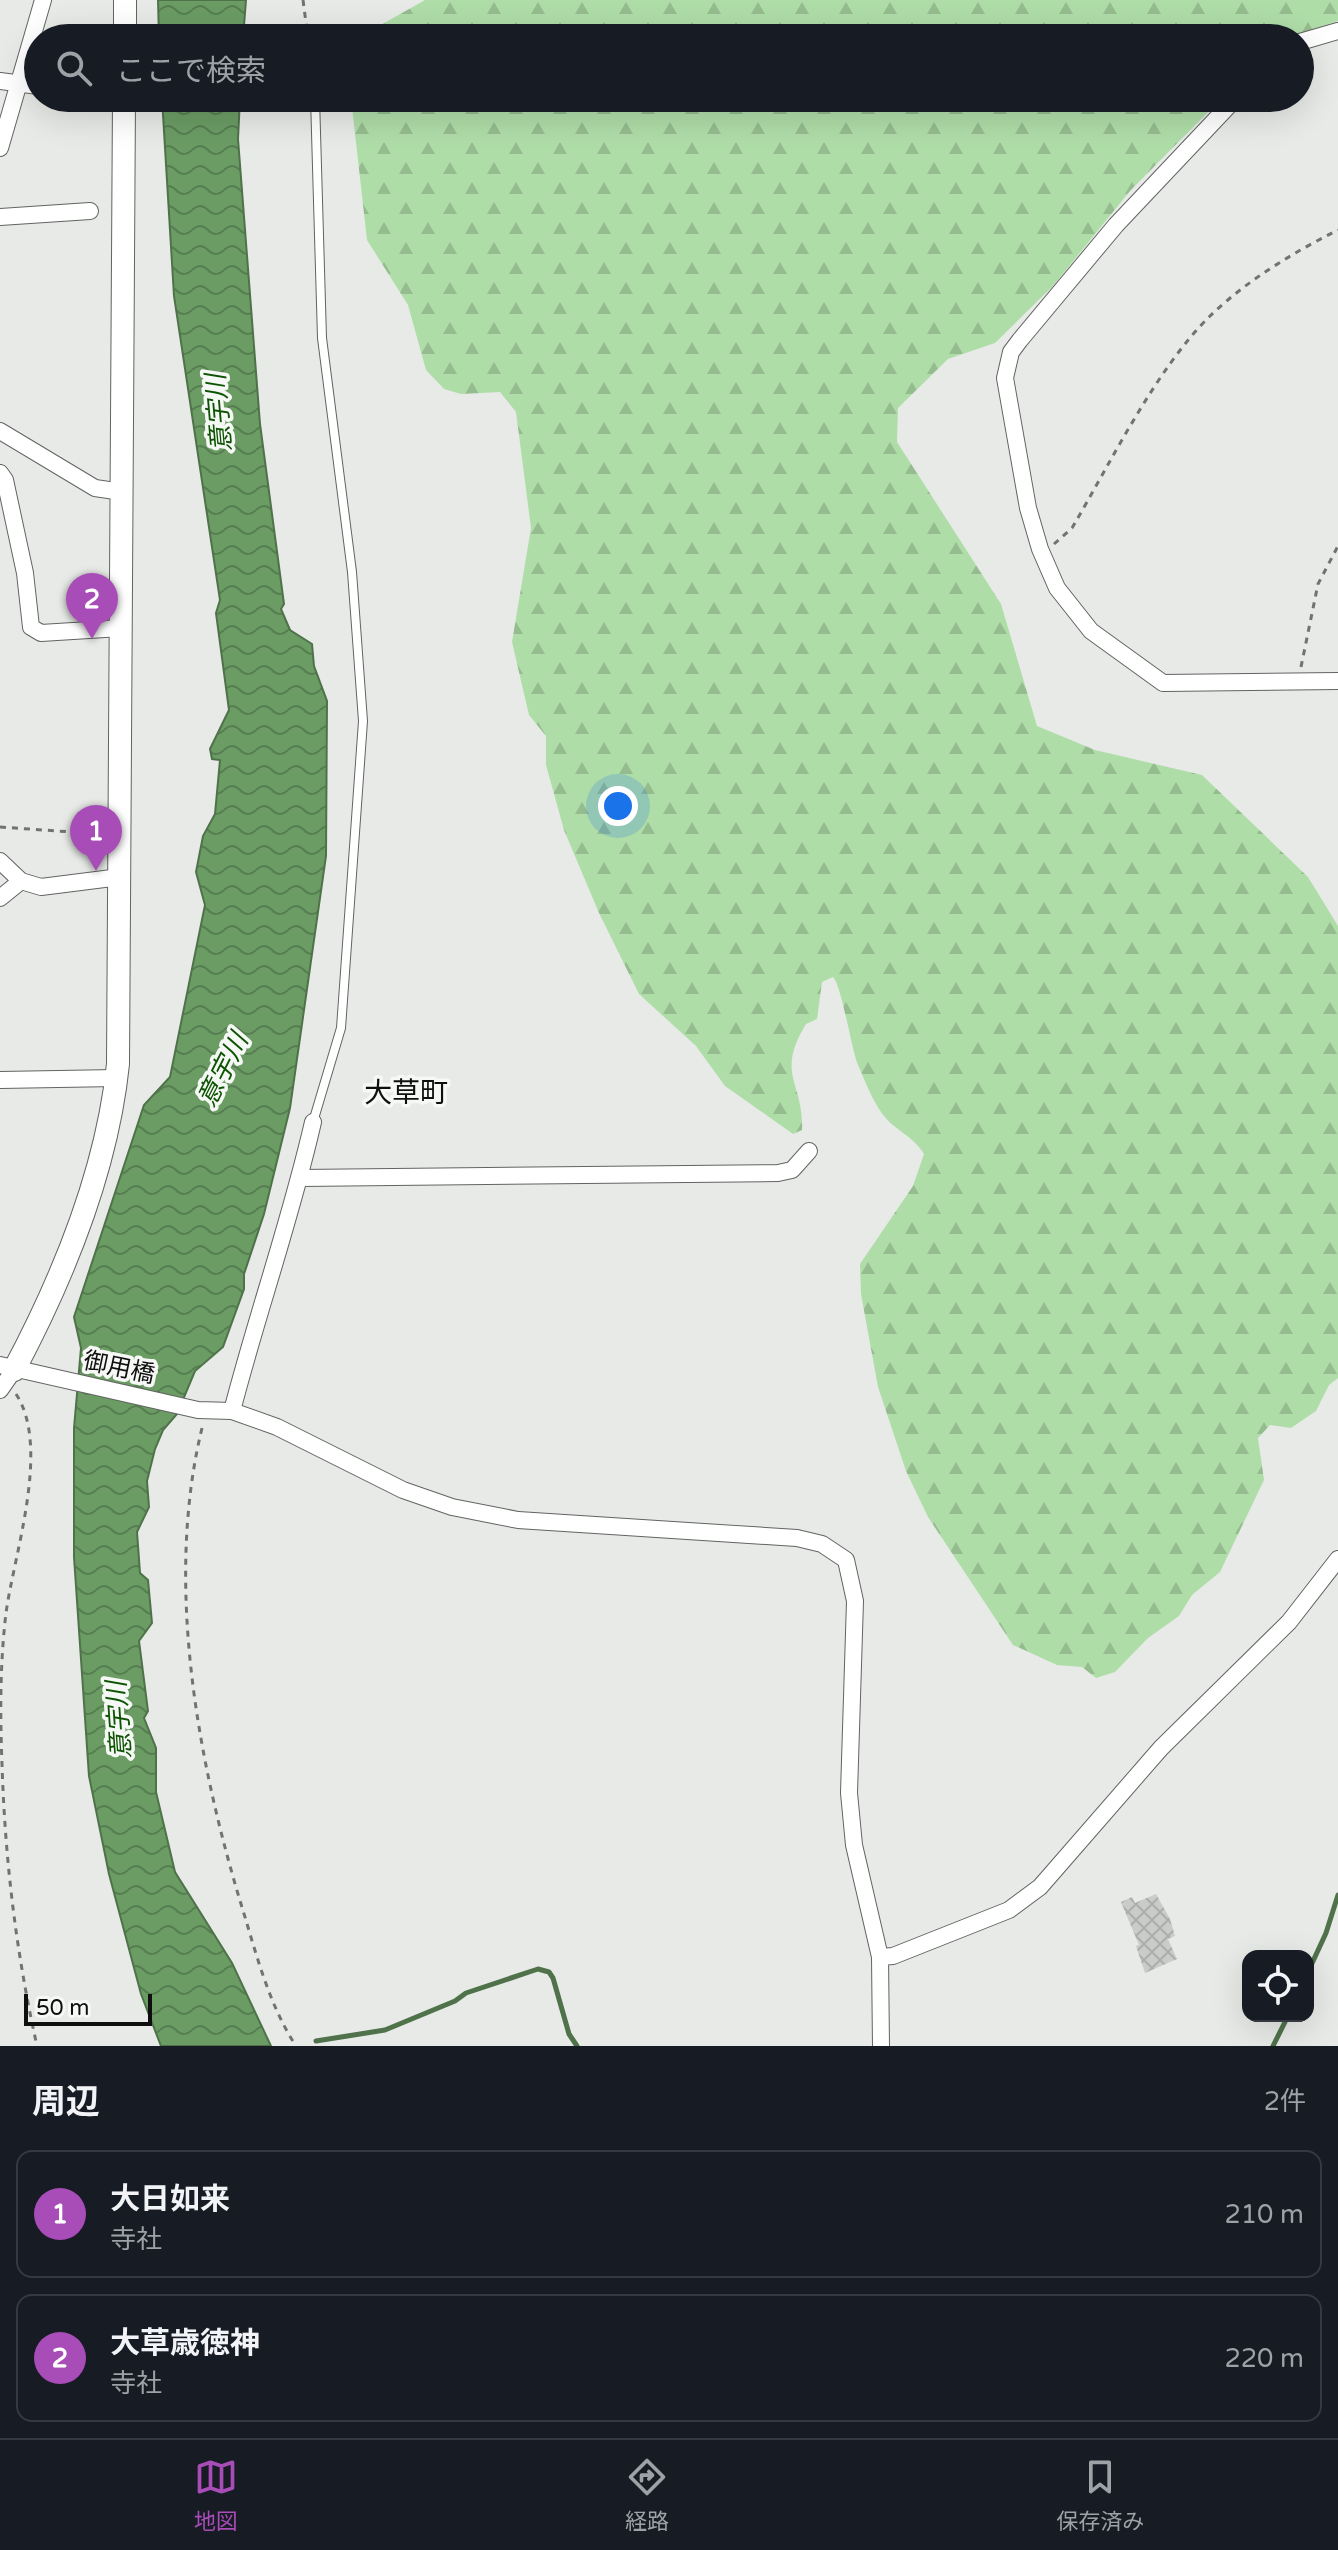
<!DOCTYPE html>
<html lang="ja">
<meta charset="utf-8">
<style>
body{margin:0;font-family:"Varela Round","Noto Sans JP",sans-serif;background:#242831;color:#f1f3f6}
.controls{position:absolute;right:24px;bottom:24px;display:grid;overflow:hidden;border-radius:16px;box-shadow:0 8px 32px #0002}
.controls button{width:72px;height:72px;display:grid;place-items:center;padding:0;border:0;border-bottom:2px solid #363941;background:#171b24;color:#f1f3f6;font:40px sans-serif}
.scale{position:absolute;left:24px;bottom:20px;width:128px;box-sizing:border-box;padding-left:8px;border:4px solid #0e0f0e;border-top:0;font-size:22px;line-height:28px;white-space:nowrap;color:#0e0f0e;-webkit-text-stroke:6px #f5f8f4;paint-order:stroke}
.you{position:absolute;left:618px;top:806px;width:28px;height:28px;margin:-20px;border:6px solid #fff;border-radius:50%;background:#1a73e8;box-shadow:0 0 0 12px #1a73e833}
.badge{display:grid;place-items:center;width:52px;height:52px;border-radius:50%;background:#a84cb7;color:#fff;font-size:26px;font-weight:700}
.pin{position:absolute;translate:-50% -66px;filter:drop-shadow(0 2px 4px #0008)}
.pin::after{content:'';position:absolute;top:42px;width:28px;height:24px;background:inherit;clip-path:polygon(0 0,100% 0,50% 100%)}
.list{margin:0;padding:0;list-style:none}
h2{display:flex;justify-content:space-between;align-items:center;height:104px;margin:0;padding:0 32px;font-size:34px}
h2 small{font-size:26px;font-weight:400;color:#9ea1a6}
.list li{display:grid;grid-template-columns:52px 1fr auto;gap:24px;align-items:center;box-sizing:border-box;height:128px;margin:0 16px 16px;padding:0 16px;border:2px solid #363941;border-radius:16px}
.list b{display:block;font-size:30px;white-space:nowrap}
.list p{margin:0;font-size:26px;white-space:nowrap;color:#9ea1a6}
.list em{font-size:26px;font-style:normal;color:#9ea1a6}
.icon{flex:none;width:44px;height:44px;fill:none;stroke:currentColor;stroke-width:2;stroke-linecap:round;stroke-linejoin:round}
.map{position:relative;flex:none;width:1338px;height:2046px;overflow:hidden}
.search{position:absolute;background:#171b24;box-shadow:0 8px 32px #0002;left:24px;right:24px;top:24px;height:88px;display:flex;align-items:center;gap:20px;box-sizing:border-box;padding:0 28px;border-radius:44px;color:#9ea1a6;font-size:30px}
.sheet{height:392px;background:#171b24}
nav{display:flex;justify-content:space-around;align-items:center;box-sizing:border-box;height:112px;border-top:2px solid #363941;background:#171b24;font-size:22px;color:#9ea1a6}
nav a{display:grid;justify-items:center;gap:4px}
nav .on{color:#a84cb7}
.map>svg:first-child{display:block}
.forest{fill:url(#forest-firs)}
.water{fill:url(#water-waves);stroke:#4f724a;stroke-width:2}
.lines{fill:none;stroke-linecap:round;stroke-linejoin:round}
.stream{stroke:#4f724a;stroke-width:5}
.building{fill:url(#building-cross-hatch)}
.lane-casing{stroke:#616461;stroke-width:10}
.street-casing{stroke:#616461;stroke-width:18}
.secondary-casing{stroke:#616461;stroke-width:24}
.path{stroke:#717371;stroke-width:3;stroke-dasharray:6 6;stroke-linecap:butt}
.lane{stroke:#fff;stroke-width:8}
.street{stroke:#fff;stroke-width:16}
.secondary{stroke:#fff;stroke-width:22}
.labels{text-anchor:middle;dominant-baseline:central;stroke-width:7;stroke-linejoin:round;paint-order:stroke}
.street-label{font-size:24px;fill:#0e0f0e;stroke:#f5f8f4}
.water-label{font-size:26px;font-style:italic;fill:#0c5302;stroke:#f5f8f4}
.quarter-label{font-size:28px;fill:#0e0f0e;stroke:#f5f8f4}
</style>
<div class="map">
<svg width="1338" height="2046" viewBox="0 0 1338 2046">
<defs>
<pattern id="forest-firs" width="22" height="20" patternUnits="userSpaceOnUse" patternTransform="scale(2)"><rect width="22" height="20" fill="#afdda8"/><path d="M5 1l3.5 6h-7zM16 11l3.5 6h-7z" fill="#95bc8f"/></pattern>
<pattern id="water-waves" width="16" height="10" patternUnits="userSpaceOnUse" patternTransform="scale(2)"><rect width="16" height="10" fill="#6b9c64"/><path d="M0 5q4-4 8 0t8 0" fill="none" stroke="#567e51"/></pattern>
<pattern id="building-cross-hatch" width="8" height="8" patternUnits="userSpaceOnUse" patternTransform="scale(2)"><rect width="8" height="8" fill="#c9ccc8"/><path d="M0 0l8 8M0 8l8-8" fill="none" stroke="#abaeab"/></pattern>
</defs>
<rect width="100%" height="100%" fill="#e7eae7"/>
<path class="forest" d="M425,0h913v21l-51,17h-918l3,-8z
M351,98h871l-92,93 -78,96 -57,56 -47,16 -50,49 -1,34 104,162 36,122 58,24 107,25 106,102 30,49v452l-9,7 -13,26 -25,17 -21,-3 -12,13 6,42 -44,92 -28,23 -13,21 -31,22 -33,34 -19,6 -14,-11 -25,-2 -44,-20 -85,-128 -22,-46 -28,-84 -17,-93 -1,-30 53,-78 11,-32c-12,-19 -27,-22 -40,-38 -11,-14 -19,-35 -26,-51 -7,-17 -16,-79 -25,-88l-11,5 -5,37 -11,5c-31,51 -2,58 -4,106l-9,4 -68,-48 -29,-40 -57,-52 -40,-81 -35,-83 -18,-65v-29l-17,-21 -17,-73 19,-114 -15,-116 -16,-20 -39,2 -17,-5 -18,-19 -18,-65 -41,-65z"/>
<path class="water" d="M158,0h88l-3,38h-84z
M162,98h78l-2,41 22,285 24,180 -3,5 9,21 22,14 2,22 13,35 -1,155 -36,252 -26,106 -20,60v15l-21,58 -28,24 -18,43 -14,16 -8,19 -8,32 2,26 -12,25 3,41 8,7 4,43 -13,18 9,70 -4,7 12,30v44l19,80 57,91 39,83h-110l-20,-52 -32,-120 -20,-98 -15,-219v-129l7,-80 -7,-31 70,-212 26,-28 35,-172 -9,-33 7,-36 12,-22 5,-54 -8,-1 -2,-10 19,-39 -13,-97 4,-13 -46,-304z"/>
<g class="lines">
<path class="stream" d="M1308,1972l18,-39 12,-38
M316,2041l69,-11 70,-29 11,-8 72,-24 11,3 4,6 16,56 8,12
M1273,2046l15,-30"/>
</g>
<path class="building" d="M1156,1894l14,25 5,17 -7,3 9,20 -32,14 -9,-27 3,-1 -18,-43 11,-5 3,6z"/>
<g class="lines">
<defs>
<path id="lane" d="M313,1122l28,-94 22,-307 -11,-149 -30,-234 -7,-240"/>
<path id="street" d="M1300,42l38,-11
M0,81l38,5
M1236,98l-120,127 -96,115 -9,12 -6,26 23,130 12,41 17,39 34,43 72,52 175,-2
M0,148l43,-148
M0,217l90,-6
M0,431l95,57 27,4
M0,473l5,7 20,93 6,54 10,6 80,-5
M0,861l21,20 -21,17
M21,881l20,6 79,-10
M0,1080l117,-2
M300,1178l478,-5 14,-3 17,-19
M0,1365l198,45 34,1 45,16 126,63 49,17 66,13 279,18 25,6 24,16 9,41 -6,192 5,52 26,112 1,89
M0,1390l14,-20
M232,1411c25,-97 59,-192 81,-289
M880,1957l13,-1 116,-46 31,-23 121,-139 128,-126 49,-63"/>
<path id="secondary" d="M125,38v-38
M14,1370c50,-94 93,-199 104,-306l6,-966"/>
</defs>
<use href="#lane" class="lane-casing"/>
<use href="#street" class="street-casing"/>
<use href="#secondary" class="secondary-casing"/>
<path class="path" d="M303,0l5,38
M1054,544l18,-16c39,-66 84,-159 138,-212 36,-35 84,-64 128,-86
M1301,667l17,-83 20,-38
M0,827l100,7
M16,1394c35,53 -2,160 -10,219 -6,50 -6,101 -4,151 3,96 14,188 35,282
M202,1428c-38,156 -4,338 43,489 13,44 26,91 51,129"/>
<use href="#lane" class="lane"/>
<use href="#street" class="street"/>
<use href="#secondary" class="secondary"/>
</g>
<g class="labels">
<g class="street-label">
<text transform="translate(119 1368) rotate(12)">御用橋</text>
</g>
<g class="water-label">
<text transform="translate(219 413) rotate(-95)">意宇川</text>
<text transform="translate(223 1070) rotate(-63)">意宇川</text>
<text transform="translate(119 1720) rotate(-94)">意宇川</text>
</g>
<g class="quarter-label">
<text x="406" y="1093">大草町</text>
</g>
</g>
</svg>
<div class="controls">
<button><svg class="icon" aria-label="locate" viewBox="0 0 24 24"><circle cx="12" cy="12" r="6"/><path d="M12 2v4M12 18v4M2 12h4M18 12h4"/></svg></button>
</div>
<div class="scale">50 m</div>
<div class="you"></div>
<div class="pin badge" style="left:96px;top:871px">1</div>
<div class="pin badge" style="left:92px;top:639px">2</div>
<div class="search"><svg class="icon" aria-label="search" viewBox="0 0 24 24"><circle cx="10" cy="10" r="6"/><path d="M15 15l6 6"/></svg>ここで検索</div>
</div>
<section class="sheet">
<h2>周辺<small>2件</small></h2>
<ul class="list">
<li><span class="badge">1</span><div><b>大日如来</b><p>寺社</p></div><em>210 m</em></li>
<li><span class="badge">2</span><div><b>大草歳徳神</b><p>寺社</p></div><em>220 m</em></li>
</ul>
</section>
<nav>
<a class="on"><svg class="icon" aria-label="map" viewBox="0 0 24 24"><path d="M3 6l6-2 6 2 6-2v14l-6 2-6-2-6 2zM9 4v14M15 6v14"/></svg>地図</a>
<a><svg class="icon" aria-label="directions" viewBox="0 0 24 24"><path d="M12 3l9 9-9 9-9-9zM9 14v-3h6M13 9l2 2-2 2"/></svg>経路</a>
<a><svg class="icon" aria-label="saved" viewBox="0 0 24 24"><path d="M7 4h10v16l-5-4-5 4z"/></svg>保存済み</a>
</nav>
